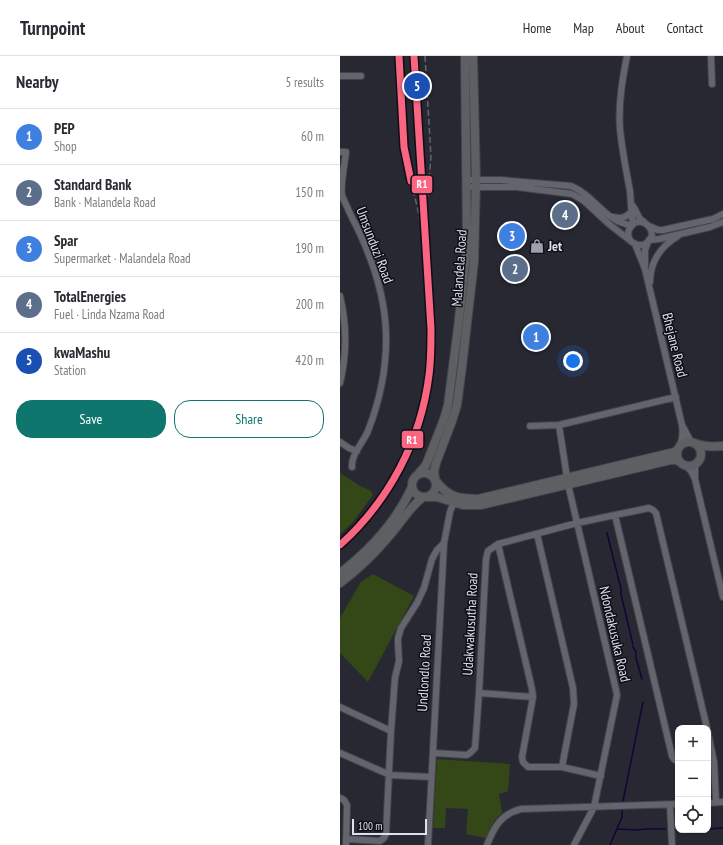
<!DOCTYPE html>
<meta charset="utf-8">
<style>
body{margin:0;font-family:"PT Sans Narrow",sans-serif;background:#f7f7f7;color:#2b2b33}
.controls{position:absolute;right:12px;bottom:12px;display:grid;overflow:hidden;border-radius:8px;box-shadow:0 1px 3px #0004}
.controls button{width:36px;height:36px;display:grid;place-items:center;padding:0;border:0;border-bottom:1px solid #e1e1e2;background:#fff;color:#2b2b33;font:20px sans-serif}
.scale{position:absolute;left:12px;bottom:10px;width:75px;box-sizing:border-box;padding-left:4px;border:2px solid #dfdfed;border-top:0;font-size:11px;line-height:14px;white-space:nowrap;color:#dfdfed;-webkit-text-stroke:3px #0e0e17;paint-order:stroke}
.you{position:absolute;left:233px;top:305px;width:14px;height:14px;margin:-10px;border:3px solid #fff;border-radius:50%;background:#1a73e8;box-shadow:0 0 0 6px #1a73e833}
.badge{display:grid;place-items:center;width:26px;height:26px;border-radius:50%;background:#0f766e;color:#fff;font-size:13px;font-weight:700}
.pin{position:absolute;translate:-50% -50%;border:2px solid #fff;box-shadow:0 1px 4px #0006}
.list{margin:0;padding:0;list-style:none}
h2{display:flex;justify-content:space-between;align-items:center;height:52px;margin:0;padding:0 16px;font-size:17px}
h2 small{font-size:13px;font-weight:400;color:#7c7c81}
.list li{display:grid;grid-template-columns:26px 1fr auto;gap:12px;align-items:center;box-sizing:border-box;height:56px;padding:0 16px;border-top:1px solid #e1e1e2}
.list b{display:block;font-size:15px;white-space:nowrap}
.list p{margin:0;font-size:13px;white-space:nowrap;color:#7c7c81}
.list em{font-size:13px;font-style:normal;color:#7c7c81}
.actions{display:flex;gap:8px;padding:12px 16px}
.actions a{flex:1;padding:9px 0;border:1px solid #0f766e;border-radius:16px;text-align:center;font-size:14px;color:#0f766e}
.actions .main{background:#0f766e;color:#fff}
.icon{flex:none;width:22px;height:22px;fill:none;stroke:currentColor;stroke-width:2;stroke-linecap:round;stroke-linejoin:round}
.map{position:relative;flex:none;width:383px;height:789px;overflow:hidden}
header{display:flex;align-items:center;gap:24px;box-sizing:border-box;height:56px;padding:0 20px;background:#fff;border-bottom:1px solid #e1e1e2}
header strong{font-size:19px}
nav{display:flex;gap:22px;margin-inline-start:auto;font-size:14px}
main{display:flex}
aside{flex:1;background:#fff}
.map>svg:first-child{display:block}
.green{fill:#344716}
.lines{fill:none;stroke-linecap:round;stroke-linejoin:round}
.stream{stroke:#130438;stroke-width:1.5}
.minor-casing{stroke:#43434d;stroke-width:8}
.major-casing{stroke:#43434d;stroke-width:10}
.minor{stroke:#64646d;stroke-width:6}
.major{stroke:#5e5f63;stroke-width:8}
.rail{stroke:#65656e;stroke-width:1.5;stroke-dasharray:6 3;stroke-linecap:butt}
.rail-1-casing{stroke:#0e0e17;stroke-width:10}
.rail-1{stroke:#fa6682;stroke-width:7}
.labels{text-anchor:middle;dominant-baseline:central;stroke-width:3;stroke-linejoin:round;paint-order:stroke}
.street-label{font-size:14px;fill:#dfdfed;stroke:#0e0e17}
.poi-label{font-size:14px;font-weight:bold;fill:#dfdfed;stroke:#0e0e17;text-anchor:start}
.line-badge{stroke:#0e0e17;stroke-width:1.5}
.badge-label{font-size:11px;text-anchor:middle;font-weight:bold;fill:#fff}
</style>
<header>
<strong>Turnpoint</strong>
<nav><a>Home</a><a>Map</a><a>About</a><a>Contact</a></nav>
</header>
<main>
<aside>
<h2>Nearby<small>5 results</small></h2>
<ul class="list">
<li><span class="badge" style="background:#3f7fe0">1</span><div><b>PEP</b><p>Shop</p></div><em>60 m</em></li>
<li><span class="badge" style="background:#5c6f8a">2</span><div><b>Standard Bank</b><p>Bank · Malandela Road</p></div><em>150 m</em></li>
<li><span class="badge" style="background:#3f7fe0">3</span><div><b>Spar</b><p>Supermarket · Malandela Road</p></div><em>190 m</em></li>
<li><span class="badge" style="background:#5c6f8a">4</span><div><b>TotalEnergies</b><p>Fuel · Linda Nzama Road</p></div><em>200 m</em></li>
<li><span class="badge" style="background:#1a4fb4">5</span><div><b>kwaMashu</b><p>Station</p></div><em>420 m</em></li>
</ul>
<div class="actions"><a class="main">Save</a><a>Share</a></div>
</aside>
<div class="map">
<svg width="383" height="789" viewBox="0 0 383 789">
<rect width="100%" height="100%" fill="#282833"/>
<path class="green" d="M0,417l20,13 10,4 3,5 -20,27 -13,12z
M33,518l41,22 -46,86 -28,-29v-35l21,-36z
M97,703l73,5 -2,27 -9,3 3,19 -8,8 -8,17 -20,-4 2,-25 -22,-1 -1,20h-12z"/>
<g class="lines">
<path class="stream" d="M0,292h1
M267,477l14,56v5l12,51
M293,591l3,5v6l6,21
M283,745l20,-99
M278,773l17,1 12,-1h18
M368,773l15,-1
M270,789l12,-28v-7"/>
<defs>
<path id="minor" d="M287,0c-5,24 -9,49 -7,73 2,21 6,41 10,62 1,11 1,22 3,33
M371,0l1,28
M0,20h21
M0,96h6c-1,10 -6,34 -4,43 1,4 4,9 6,14 4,9 9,18 13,27 14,31 24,63 25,97 1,34 -6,67 -18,98 -5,12 -17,23 -16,36
M126,124h34l71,6c17,7 26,21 40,31 6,5 13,6 20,9
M132,131h45l55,7 12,7 25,23 23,18 5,3h6c22,-10 -3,-35 -13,-17 -3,4 -2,8 0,12
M293,150l7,13 4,3
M273,161c8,2 13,1 19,-6
M309,170l9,4h5l50,-11 10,-5
M309,184l10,-1 51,-12 13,-5
M295,188l10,25 37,156c1,8 1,15 -3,21
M305,210v-16l3,-8
M310,226c0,-20 11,-36 28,-46
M0,240c7,29 7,58 0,87
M219,369l9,59 48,206 1,5 -23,112 -20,38
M190,370l29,-1 117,-28
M343,371l8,15
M0,386l9,6 8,3
M357,406l-2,5v12l28,118
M345,409l6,6 3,6
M275,459l57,241 2,3 4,3
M197,478l36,154 1,16 -12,63
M158,488l34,145 1,8 -11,60 1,5 5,5h34l39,9
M139,637l54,4
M0,651l51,24
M368,677l6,29 2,40
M0,697l50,22 41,2
M93,697l34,2 3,-2 5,-5 4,-55 7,-134 2,-8 10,-7 79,-21 38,-8 34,-7 4,2 3,3 51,215
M0,742l4,2 3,5 -1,40
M368,747l15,-1
M330,749l2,40
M6,783l34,2 4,-3 2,-4 5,-103 4,-53 4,-17 -1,-18v-5l3,-10 16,-25 7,-15 8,-29 5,-9 7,-7
M88,789l16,-302 6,-31 5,-13
M147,789c7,-18 14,-31 34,-36l157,-5"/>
<path id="major" d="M337 398a12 12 0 1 1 24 0a12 12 0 1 1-24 0Z
M354,387c10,4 19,4 29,3
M72 429a12 12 0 1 1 24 0a12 12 0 1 1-24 0Z
M79,417l7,-8 18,-46 4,-14 10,-77 8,-72 1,-15 -2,-185
M95,422l-1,-7 2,-8 16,-42 5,-16 5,-38 12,-105 2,-83 -3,-123
M96,425c12,16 23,18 42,18l184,-44 13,-3 3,-3
M86,441h11l26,8h18l190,-45h5l4,2
M0,517c30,-23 56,-51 72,-86
M0,527c19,-14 36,-31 51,-49 11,-13 19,-27 32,-37"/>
</defs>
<use href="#minor" class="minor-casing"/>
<use href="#major" class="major-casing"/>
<use href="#minor" class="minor"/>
<use href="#major" class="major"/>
<path class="rail" d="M59,0l5,91 4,21 12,51
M85,0l6,101 -4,46
M0,489c49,-44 81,-105 89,-170 2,-15 2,-31 2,-46l-17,-273"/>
<defs>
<path id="rail-1" d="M59,0l5,91 7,34
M0,489c49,-44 81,-105 89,-170 2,-15 2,-31 2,-46l-17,-273"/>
</defs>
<use href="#rail-1" class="rail-1-casing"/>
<use href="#rail-1" class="rail-1"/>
</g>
<defs>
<symbol id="shop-bare" viewBox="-9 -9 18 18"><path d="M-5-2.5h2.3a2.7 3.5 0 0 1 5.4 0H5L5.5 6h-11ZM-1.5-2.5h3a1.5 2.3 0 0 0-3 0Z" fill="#9f9fac" stroke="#0e0e17" stroke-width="2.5" paint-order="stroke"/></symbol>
</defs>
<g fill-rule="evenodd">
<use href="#shop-bare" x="187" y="180" width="20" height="20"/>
</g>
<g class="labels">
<g class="street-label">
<text transform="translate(35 189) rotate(69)">Umsunduzi Road</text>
<text transform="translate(119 212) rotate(-86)">Malandela Road</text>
<text transform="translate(335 289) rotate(76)">Bhejane Road</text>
<text transform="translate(130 568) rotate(-87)">Udakwakusutha Road</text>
<text transform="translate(275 578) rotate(77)">Ndondakusuka Road</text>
<text transform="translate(84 617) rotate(-87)">Undlondlo Road</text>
</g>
<g class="poi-label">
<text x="208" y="190">Jet</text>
</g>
</g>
<g class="line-badge">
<rect x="71" y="119" width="22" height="19" rx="4" fill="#fa6682"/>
<rect x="61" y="374" width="23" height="19" rx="4" fill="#fa6682"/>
</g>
<g class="badge-label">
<text x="82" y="132">R1</text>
<text x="72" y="388">R1</text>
</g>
</svg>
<div class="controls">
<button>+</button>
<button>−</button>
<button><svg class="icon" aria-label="locate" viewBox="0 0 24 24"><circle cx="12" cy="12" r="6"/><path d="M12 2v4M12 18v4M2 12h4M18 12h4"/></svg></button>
</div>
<div class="scale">100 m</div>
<div class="you"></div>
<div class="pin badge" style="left:196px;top:281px;background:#3f7fe0">1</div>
<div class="pin badge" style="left:175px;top:213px;background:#5c6f8a">2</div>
<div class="pin badge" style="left:172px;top:180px;background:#3f7fe0">3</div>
<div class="pin badge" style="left:225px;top:159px;background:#5c6f8a">4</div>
<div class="pin badge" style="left:77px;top:30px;background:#1a4fb4">5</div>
</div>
</main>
